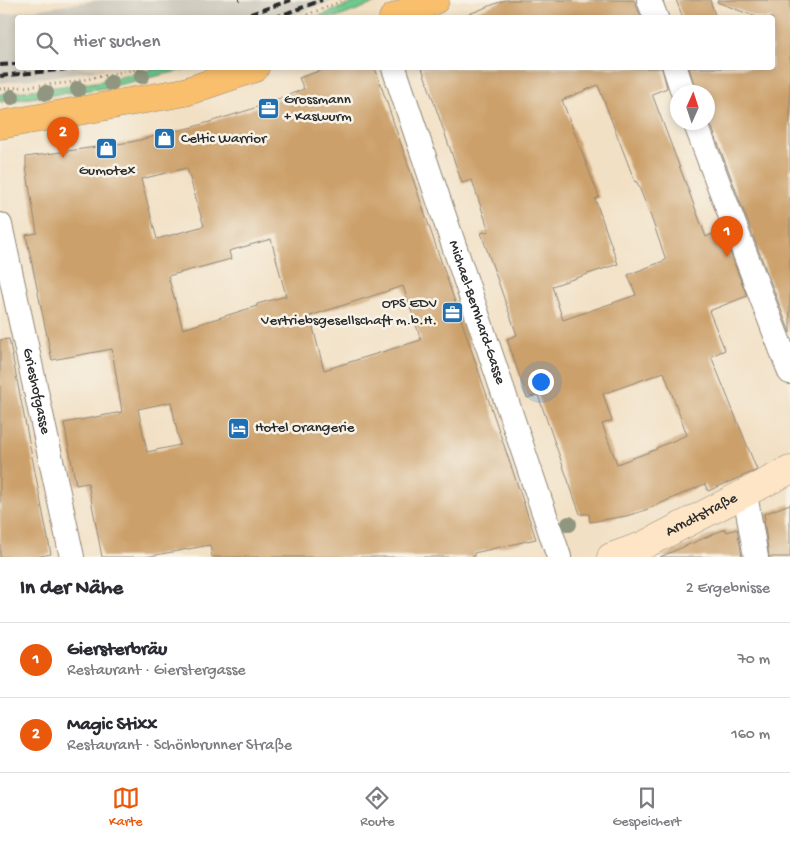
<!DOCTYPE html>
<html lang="de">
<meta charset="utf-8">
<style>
body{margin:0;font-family:"Gochi Hand",sans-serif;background:#f7f7f7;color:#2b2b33}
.compass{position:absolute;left:670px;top:85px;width:45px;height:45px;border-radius:50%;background:#fff;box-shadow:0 2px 8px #0003;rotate:3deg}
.you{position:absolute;left:540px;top:381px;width:18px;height:18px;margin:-12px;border:4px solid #fff;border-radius:50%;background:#1a73e8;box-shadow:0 0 0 8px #1a73e833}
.badge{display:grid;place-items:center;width:32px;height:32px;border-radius:50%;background:#ea580c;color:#fff;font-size:16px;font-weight:700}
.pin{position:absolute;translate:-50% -41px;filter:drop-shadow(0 1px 2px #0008)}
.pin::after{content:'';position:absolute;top:26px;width:18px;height:15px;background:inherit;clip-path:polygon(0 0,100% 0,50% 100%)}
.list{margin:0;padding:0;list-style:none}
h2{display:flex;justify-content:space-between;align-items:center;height:65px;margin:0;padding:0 20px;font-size:21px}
h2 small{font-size:16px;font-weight:400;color:#7c7c81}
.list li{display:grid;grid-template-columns:32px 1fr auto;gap:15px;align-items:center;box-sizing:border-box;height:75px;padding:0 20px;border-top:1px solid #e1e1e2}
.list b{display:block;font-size:19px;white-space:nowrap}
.list p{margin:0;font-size:16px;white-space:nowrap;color:#7c7c81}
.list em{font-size:16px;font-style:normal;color:#7c7c81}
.icon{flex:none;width:28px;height:28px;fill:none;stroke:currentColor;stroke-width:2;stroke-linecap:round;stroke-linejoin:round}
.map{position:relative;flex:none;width:790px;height:557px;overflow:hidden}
.search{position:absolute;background:#fff;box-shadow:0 2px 8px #0003;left:15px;right:15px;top:15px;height:55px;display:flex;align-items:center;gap:12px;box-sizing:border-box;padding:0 18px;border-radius:5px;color:#7c7c81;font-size:19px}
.sheet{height:215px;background:#fff}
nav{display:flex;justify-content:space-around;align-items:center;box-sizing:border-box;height:70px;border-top:1px solid #e1e1e2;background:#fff;font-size:14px;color:#7c7c81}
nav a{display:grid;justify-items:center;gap:2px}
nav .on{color:#ea580c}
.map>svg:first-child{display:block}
.railway{fill:#c8c4b8}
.green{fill:#6fc88e;stroke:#4d7a5c}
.building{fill:#cca06b;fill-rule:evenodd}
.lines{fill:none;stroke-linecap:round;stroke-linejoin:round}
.street-casing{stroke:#8e8678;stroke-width:26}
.secondary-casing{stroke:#8e8678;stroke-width:29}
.primary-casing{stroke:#8e8678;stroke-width:29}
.path{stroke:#8e8678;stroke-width:3;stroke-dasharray:1 4;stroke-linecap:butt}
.street{stroke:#fff;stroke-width:24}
.secondary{stroke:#fde5c5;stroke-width:28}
.primary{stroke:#f9bf6d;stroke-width:28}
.rail{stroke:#2b2b2b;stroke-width:4;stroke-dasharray:8 4;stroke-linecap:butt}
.tree{fill:#909680}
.labels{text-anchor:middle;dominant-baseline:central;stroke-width:5;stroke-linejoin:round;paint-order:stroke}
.poi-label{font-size:15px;fill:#2b2b2b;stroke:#f7f3e8;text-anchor:start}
.street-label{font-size:15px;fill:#2b2b2b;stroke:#f7f3e8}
</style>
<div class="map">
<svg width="790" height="557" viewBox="0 0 790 557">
<rect width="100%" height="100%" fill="#f7f3e8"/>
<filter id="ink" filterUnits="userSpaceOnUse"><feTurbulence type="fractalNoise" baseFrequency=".02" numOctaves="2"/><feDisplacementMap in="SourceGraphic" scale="10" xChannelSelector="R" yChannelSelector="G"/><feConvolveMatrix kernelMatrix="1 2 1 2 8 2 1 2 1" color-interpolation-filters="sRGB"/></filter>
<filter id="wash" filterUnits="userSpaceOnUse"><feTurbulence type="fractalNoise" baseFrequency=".0096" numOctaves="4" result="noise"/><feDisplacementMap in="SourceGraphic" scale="20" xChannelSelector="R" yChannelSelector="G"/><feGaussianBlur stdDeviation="1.12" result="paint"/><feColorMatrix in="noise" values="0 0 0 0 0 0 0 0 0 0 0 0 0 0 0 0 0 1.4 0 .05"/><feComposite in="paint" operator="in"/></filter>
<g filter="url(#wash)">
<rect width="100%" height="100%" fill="#f2e0c4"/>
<path class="railway" d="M100,0h234l-44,17 -272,1v50h91l-53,8 -56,7v-68z"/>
<path class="green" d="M361,0h22l-44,17h-22z
M159,68h33l-88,20 -104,14v-8l96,-12z"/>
<g id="blocks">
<path class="building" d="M505,0h129l7,18h-177v-2z
M676,0h34l6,18h-33z
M718,0h72v333l-82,-216v-25h-12l-7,-24h83v-50h-13l-42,-16z
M328,68h47l161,471 -62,14v4h-262l-2,-12 -65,12h-43l-14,-74 -12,2 -12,-62 58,-11 -10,-63 -60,11 -26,-125 11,-2 -11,-66v-10l105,-15 62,-15 56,-17 55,-21 -5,-11zM187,168l17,58 -47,13 -16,-60zM271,239l15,57 -29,8v2l-74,23 -15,-53 63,-17 -2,-8zM403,286l18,54 -97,30 -14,-54zM171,402l9,43 -33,7 -9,-43z
M422,68h240l5,20 -15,6 54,143 15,-7 26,66 -38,15 16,39 -14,6 46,114 -49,21 -3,-7 -62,27 -17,5 -36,6 -1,-8h-9l-42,-119 -11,3 -20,-59 10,-4 -36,-102 8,-2 -17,-51 -10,3zM598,85l37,97h2l13,32 16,46 -38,15 8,20 -73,25 -11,-34 66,-22 -23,-65 4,-2 -37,-97zM664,372l23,63 -31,13 1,1 -40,15 -15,-40 10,-3 -9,-27z
M9,339l42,215 -16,3h-35v-217z
M790,504v53h-21l-5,-37 1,-1 -1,-5z
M725,529l2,3 10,-3 5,28h-82z"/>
</g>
</g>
<g filter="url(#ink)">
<use href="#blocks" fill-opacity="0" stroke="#8e8678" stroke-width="1"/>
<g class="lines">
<defs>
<g id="street">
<path d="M649,0l7,18"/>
<path id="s1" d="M394,68l165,489"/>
<path d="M675,68l8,24"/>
<path d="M695,122l95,250"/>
<path id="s2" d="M0,225l72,332"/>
<path d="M745,494l11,63"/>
</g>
<g id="secondary">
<path id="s3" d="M611,557l31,-11 148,-76"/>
</g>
<path id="primary" d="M393,18l42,-18
M0,125l185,-33 70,-24"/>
</defs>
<use href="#street" class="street-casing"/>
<use href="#secondary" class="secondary-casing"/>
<use href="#primary" class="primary-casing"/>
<path class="path" d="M298,18l47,-18
M0,89l67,-6 76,-15"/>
<use href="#street" class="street"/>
<use href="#secondary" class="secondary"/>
<use href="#primary" class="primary"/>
<path class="rail" d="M239,0h1
M239,18l52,-18
M274,18l48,-18
M0,65l18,-1
M0,76l78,-8"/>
</g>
<g class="tree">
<circle cx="142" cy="76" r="8"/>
<circle cx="111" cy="83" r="8"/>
<circle cx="78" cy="89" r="8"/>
<circle cx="46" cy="93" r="8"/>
<circle cx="12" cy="97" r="8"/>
<circle cx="569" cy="524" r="8"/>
</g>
</g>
<defs>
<symbol id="office-square" viewBox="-11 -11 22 22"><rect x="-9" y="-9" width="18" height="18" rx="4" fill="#1f6fb2" stroke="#f7f3e8"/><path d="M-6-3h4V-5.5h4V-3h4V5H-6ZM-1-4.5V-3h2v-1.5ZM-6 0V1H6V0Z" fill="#fff"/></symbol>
<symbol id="shop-square" viewBox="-11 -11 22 22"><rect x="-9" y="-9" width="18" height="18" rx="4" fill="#1f6fb2" stroke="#f7f3e8"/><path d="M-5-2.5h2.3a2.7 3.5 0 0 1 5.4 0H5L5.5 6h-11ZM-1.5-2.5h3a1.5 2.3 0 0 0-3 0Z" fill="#fff"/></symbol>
<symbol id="hotel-square" viewBox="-11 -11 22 22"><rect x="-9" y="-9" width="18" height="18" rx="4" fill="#1f6fb2" stroke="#f7f3e8"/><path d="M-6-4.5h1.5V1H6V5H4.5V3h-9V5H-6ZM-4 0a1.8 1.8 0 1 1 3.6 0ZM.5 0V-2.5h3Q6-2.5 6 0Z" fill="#fff"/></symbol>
</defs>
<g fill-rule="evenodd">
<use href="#office-square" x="256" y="96" width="25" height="25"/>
<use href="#shop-square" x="152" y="126" width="25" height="25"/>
<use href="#shop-square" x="94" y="136" width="25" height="25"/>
<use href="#office-square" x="440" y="300" width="25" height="25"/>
<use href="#hotel-square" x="226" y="416" width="25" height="25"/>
</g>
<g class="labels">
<g class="poi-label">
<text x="284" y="100">Grossmann<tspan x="284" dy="17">+ Kaswurm</tspan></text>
<text x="181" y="139">Celtic Warrior</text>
<text x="107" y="171" text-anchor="middle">Gumotex</text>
<text x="437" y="304" text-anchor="end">OPS EDV<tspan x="437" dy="17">Vertriebsgesellschaft m.b.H.</tspan></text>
<text x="255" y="428">Hotel Orangerie</text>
</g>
<g class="street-label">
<text stroke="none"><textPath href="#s1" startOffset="258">Michael-Bernhard-Gasse</textPath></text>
<text stroke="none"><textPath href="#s2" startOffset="170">Grieshofgasse</textPath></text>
<text stroke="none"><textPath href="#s3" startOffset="100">Arndtstraße</textPath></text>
</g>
</g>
</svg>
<svg class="compass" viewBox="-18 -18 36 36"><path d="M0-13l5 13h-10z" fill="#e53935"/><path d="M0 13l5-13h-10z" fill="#7c7c81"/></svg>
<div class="you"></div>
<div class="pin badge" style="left:727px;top:257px">1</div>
<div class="pin badge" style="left:63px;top:158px">2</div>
<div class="search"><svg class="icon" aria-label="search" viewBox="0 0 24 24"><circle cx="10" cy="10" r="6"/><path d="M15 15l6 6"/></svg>Hier suchen</div>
</div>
<section class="sheet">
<h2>In der Nähe<small>2 Ergebnisse</small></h2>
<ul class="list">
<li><span class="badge">1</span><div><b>Giersterbräu</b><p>Restaurant · Gierstergasse</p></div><em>70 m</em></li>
<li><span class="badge">2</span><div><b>Magic Stixx</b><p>Restaurant · Schönbrunner Straße</p></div><em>160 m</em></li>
</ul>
</section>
<nav>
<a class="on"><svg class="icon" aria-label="map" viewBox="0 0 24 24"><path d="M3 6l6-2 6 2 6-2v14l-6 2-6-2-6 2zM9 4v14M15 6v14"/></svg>Karte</a>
<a><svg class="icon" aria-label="directions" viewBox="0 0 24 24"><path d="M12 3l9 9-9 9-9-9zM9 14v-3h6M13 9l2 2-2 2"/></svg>Route</a>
<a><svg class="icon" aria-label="saved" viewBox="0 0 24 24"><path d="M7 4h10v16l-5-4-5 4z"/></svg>Gespeichert</a>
</nav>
